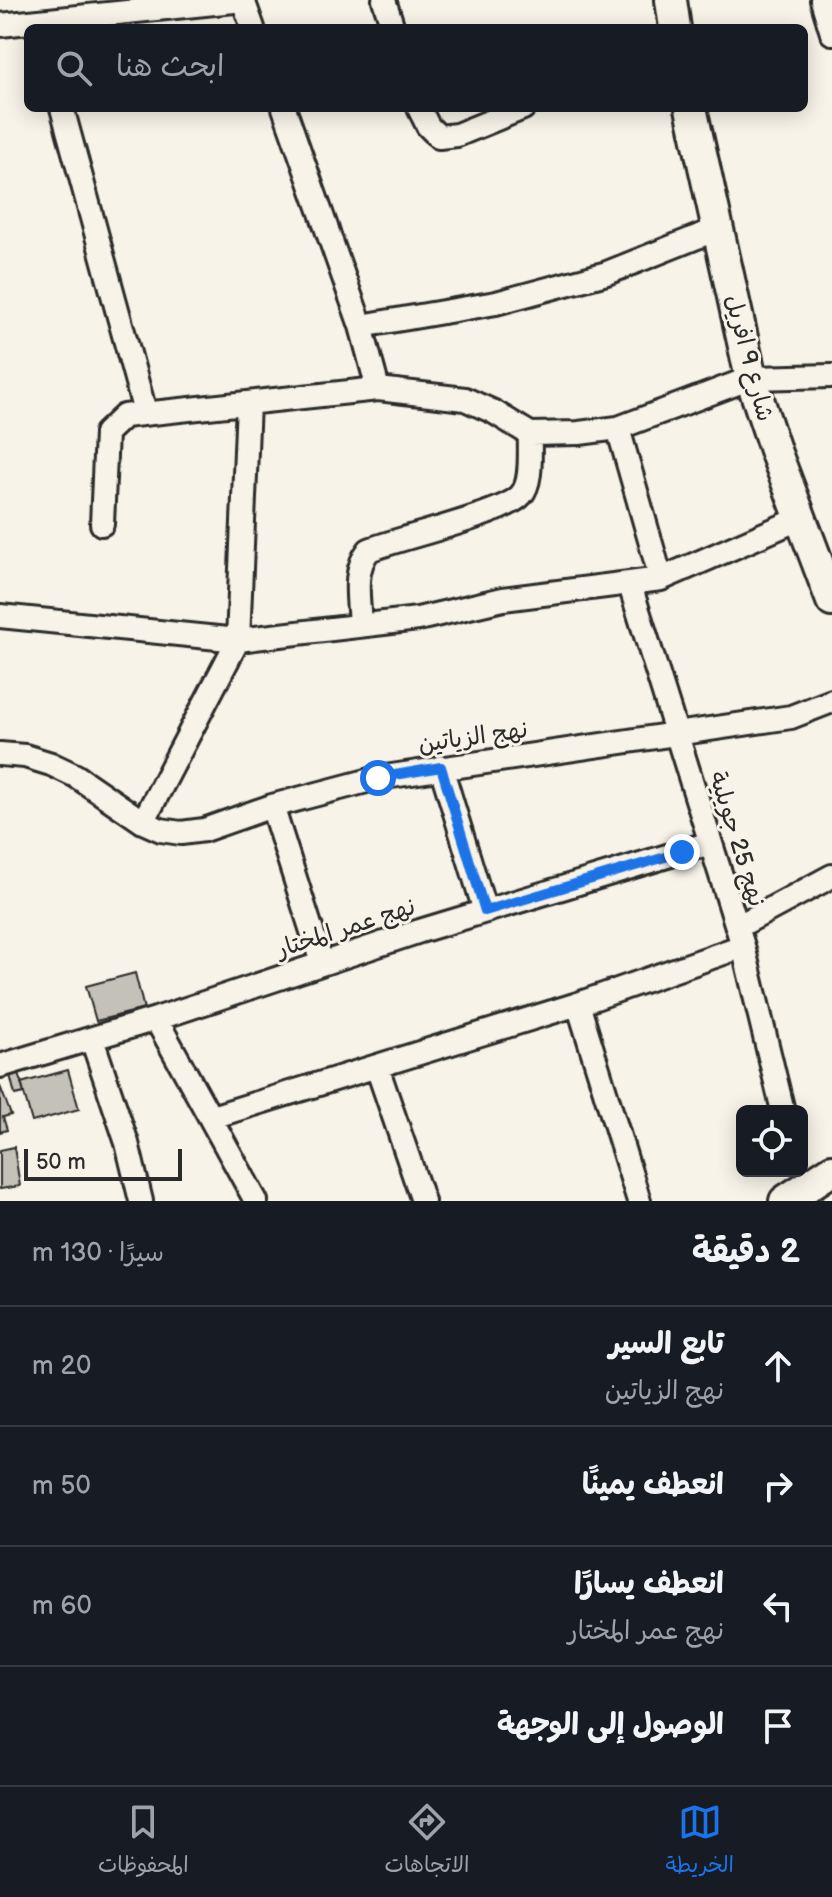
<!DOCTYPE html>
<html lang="ar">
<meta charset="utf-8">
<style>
body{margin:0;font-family:"Balsamiq Sans","Playpen Sans Arabic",sans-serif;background:#242831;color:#f1f3f6;direction:rtl}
.controls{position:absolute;right:24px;bottom:24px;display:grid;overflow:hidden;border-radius:12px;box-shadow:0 4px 20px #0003}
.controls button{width:72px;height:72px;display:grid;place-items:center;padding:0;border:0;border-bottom:2px solid #363941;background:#171b24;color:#f1f3f6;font:40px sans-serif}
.scale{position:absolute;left:24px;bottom:20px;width:158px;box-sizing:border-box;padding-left:8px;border:4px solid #2b2b2b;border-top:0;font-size:22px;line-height:28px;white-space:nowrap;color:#2b2b2b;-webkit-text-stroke:6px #f7f3e8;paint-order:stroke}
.stop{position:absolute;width:24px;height:24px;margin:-18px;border:6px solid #1a73e8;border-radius:50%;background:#fff}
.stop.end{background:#1a73e8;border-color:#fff;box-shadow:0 2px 8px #0008}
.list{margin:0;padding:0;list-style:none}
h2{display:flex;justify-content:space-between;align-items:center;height:104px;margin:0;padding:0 32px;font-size:34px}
h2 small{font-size:26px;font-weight:400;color:#9ea1a6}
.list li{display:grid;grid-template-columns:52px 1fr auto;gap:24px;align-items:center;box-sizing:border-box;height:120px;padding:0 32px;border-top:2px solid #363941}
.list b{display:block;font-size:30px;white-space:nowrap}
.list p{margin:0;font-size:26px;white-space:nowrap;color:#9ea1a6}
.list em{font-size:26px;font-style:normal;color:#9ea1a6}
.icon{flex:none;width:44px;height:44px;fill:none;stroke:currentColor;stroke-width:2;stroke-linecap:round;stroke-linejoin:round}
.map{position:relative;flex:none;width:832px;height:1201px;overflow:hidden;direction:ltr}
.search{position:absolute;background:#171b24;box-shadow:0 4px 20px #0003;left:24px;right:24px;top:24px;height:88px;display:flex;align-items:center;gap:20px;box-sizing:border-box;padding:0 28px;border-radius:12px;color:#9ea1a6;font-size:30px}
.sheet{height:584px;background:#171b24}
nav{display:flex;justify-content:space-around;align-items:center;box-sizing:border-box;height:112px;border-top:2px solid #363941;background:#171b24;font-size:22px;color:#9ea1a6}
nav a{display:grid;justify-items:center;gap:4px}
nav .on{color:#1a73e8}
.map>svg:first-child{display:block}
.building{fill:#c4c1b9;stroke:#2b2b2b;stroke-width:2}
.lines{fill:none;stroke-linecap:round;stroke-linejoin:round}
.street-casing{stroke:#2b2b2b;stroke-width:28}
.secondary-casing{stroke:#2b2b2b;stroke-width:36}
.street{stroke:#f7f3e8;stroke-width:22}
.secondary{stroke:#f7f3e8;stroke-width:30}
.route{stroke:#1a73e8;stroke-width:10}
.labels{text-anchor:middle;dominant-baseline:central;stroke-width:6;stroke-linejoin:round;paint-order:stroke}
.street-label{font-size:24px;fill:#2b2b2b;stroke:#f7f3e8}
</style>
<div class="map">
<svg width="832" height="1201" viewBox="0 0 832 1201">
<rect width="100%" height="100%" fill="#f7f3e8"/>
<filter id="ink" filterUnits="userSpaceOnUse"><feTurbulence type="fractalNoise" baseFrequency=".0125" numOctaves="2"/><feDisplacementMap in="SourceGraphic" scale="16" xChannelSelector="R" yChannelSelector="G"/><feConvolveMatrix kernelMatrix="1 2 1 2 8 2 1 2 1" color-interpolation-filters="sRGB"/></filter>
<g filter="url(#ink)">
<path class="building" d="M135,973l9,36 -48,12 -10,-35z
M68,1070l11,39 -47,13 -11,-39z
M19,1073l5,20 -9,2 -5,-20z
M0,1086l11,29 -8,2 4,13 -7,2z
M14,1147l6,39 -20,3v-39z"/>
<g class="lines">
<defs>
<path id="street" d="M243,0l10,28
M384,0l9,28
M822,0l10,33
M0,25l244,-25
M62,108l83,304
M284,108l77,218 17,63
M419,108l9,18 11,11 18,-2 66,-27
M361,326l135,-23 111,-30 110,-44
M618,428l43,151
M102,524l4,-91 18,-17 254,-27 87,10 29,13 36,22 49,-1 39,-5 133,-50 81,-2
M630,585l113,361 40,165
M0,616l238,24 180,-21 85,-20 158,-20 140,-61
M360,625c-1,-25 -8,-54 9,-75 30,-12 136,-36 152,-55 12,-13 8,-44 9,-61
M0,754l25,2 26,8 25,12 67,46 18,8 20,3 23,-3 68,-24 106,-28 413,-61 41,-16
M441,767l44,144
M272,806l50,157
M143,822l95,-182 10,-237
M737,927l95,-51
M578,1004l61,197
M156,1019l100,182
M92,1039l35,104 14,58
M0,1066l156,-47 264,-88 290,-88
M377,1067l46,134
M212,1117l366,-113 165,-58"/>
<path id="secondary" d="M671,0l4,28
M691,108l60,270 25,75 56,148
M785,1201l47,-31"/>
</defs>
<use href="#street" class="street-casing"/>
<use href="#secondary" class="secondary-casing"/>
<use href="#street" class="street"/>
<use href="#secondary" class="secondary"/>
</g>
</g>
<g class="lines" filter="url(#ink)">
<path class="route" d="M378,778l63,-11 44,144 197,-59"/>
</g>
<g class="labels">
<g class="street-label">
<text transform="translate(749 358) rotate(75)">شارع 9 افريل</text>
<text transform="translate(473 737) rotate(-8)">نهج الزياتين</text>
<text transform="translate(737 839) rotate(73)">نهج 25 جويلية</text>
<text transform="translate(346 928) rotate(-18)">نهج عمر المختار</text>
</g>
</g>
</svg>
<div class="controls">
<button><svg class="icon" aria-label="locate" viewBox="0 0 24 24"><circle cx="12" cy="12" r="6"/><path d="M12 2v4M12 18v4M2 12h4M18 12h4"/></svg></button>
</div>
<div class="scale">50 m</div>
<div class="stop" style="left:378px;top:778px"></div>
<div class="stop end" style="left:682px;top:852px"></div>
<div class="search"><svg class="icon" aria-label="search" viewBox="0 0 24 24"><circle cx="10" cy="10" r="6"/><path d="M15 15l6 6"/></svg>ابحث هنا</div>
</div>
<section class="sheet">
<h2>2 دقيقة<small>سيرًا · 130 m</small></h2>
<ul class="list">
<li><svg class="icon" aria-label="ahead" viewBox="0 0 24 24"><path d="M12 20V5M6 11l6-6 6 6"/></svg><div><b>تابع السير</b><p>نهج الزياتين</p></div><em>20 m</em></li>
<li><svg class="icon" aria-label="right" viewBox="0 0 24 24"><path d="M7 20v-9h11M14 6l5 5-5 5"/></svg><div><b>انعطف يمينًا</b></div><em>50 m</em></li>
<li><svg class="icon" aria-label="left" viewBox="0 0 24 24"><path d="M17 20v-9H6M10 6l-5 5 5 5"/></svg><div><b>انعطف يسارًا</b><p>نهج عمر المختار</p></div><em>60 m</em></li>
<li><svg class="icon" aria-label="arrive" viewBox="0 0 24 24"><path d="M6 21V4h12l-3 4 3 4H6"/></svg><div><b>الوصول إلى الوجهة</b></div></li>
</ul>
</section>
<nav>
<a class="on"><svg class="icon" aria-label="map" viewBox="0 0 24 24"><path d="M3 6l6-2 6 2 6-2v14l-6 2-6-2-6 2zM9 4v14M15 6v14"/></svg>الخريطة</a>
<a><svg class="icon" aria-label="directions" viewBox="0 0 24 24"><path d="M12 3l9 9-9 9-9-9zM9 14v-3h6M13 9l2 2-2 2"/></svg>الاتجاهات</a>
<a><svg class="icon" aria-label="saved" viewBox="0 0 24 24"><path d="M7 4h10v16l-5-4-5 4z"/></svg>المحفوظات</a>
</nav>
